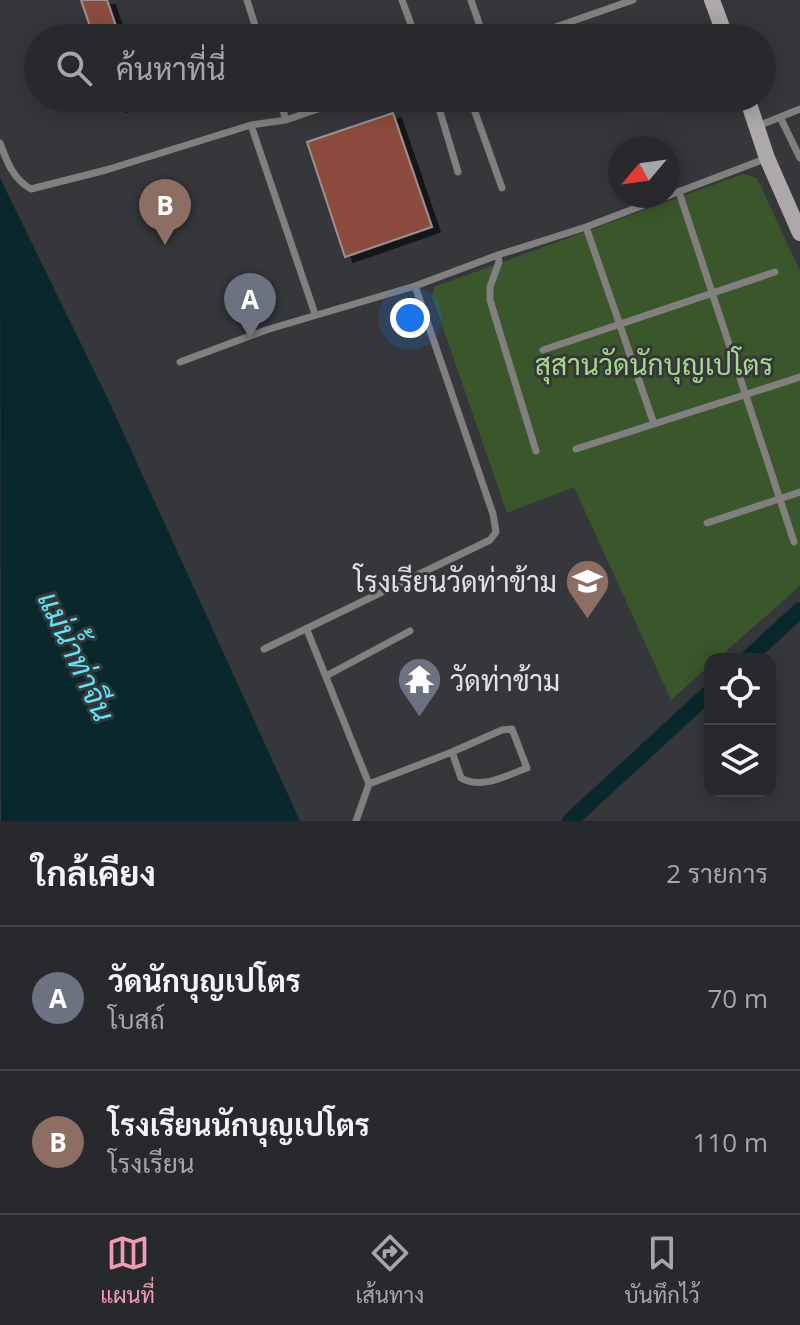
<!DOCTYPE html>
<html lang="th">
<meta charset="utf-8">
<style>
body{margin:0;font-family:"Open Sans",Sarabun,sans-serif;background:#343538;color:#f1f3f6}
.controls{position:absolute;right:24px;bottom:24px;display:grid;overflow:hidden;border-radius:16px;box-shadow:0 4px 20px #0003}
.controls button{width:72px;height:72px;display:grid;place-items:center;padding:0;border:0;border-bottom:2px solid #444548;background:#28292c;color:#f1f3f6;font:40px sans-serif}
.compass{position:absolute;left:608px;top:136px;width:72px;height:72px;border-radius:50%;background:#28292c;box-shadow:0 4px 20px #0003;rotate:241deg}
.you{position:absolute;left:410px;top:318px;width:28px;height:28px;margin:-20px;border:6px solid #fff;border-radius:50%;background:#1a73e8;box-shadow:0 0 0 12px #1a73e833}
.badge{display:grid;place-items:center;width:52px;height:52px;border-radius:50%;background:#f19ab3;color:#fff;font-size:26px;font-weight:700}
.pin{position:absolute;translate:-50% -66px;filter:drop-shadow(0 2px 4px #0008)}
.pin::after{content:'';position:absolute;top:42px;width:28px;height:24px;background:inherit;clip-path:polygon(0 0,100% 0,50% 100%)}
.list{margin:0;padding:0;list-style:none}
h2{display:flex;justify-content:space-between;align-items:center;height:104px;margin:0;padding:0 32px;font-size:34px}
h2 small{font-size:26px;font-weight:400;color:#a5a6a9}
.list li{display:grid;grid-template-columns:52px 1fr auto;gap:24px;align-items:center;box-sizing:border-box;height:144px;padding:0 32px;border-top:2px solid #444548}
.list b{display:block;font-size:30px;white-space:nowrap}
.list p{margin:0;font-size:26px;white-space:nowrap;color:#a5a6a9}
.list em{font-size:26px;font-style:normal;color:#a5a6a9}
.icon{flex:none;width:44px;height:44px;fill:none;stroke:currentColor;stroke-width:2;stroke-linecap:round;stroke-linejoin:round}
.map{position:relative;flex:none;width:800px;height:821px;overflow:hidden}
.search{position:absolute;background:#28292c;box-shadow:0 4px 20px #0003;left:24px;right:24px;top:24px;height:88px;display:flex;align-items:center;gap:20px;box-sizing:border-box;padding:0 28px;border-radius:44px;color:#a5a6a9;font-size:30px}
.sheet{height:392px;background:#28292c}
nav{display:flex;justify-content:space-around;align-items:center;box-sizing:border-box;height:112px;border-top:2px solid #444548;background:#28292c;font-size:22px;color:#a5a6a9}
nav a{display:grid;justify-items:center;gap:4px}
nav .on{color:#f19ab3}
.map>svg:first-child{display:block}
.green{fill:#39572a}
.water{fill:#09282b}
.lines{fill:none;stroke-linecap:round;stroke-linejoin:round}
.canal{stroke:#09282b;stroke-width:16}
.building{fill:#8d4c3d;stroke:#989392;stroke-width:2;filter:url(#shadow)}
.lane{stroke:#82807f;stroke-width:7}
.secondary{stroke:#aca9a8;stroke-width:16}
.labels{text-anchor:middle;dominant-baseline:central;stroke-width:6;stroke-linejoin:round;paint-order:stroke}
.park-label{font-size:28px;fill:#a4da8a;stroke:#36373a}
.poi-label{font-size:28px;fill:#e1e1e3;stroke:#36373a;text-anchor:end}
.water-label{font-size:30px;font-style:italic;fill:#5be8f7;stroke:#36373a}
</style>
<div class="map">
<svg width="800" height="821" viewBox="0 0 800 821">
<defs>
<filter id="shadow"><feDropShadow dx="8" dy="5" stdDeviation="0" flood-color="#0009"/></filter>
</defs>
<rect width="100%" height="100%" fill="#36373a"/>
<path class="green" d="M743,174l14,4 43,93v315l-83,73h-7v6l-39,35 -97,-213 -67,26 -75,-217 2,-9z"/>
<path class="water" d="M0,178l107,219 193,424h-299z"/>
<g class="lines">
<path class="canal" d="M747,659l53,-49
M570,821l140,-129"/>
</g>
<path class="building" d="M81,0h26l13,38h-26z
M115,98h25l1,1 -23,8z
M393,113l39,114 -87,30 -38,-115z"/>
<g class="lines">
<path class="lane" d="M247,0l12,38
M402,0l14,38
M471,0l13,38
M524,38l109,-38
M279,98l7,22
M436,98l22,74
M470,98l32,90
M780,117l20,41
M251,125l64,189
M758,126l42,-17
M0,143c7,19 13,36 31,46l75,-19 145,-45 35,-5 64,-22
M679,192l115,350
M586,227l68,197
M498,255l1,7 -9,25v13l46,151
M543,350l232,-78
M180,362l86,-32 149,-44 83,-31 88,-28 181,-69
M576,449l224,-72
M707,523l93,-31
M307,630l62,154 -13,37
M264,649l226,-109 6,-8 -3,-18 -78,-228
M326,676l84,-45
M369,784l83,-32 50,-22 10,-1 15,39c-20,7 -45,22 -66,10l-9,-26"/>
<path class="secondary" d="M712,0l14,38
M747,98l20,60 33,75"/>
</g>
<defs>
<symbol id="school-pin" viewBox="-11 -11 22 30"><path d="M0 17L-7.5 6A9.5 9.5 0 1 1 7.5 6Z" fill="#8d6e63" stroke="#36373a"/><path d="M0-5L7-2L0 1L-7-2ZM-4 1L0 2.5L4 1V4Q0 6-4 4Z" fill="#fff"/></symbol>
<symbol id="temple-pin" viewBox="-11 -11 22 30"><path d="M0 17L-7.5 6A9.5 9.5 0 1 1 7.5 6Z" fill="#6b7280" stroke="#36373a"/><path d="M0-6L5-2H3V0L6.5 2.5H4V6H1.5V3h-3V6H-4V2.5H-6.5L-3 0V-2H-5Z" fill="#fff"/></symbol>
</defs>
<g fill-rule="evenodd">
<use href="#school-pin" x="562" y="556" width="51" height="69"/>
<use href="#temple-pin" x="394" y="654" width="51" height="69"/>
</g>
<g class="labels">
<g class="park-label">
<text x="654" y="364">สุสานวัดนักบุญเปโตร</text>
</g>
<g class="poi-label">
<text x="557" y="581">โรงเรียนวัดท่าข้าม</text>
<text x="450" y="680" text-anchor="start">วัดท่าข้าม</text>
</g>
<g class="water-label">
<text transform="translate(77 656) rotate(65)">แม่น้ำท่าจีน</text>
</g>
</g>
</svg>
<div class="controls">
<button><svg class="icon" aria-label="locate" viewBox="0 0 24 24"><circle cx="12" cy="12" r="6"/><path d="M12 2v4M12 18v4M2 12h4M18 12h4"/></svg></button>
<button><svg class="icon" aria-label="layers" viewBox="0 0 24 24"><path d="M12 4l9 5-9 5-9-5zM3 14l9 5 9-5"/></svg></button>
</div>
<svg class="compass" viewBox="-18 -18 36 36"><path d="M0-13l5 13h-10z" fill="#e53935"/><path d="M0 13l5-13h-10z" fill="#a5a6a9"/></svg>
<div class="you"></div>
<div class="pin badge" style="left:250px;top:339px;background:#6b7280">A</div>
<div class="pin badge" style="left:165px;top:245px;background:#8d6e63">B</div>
<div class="search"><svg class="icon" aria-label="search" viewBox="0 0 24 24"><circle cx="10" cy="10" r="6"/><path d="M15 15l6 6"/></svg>ค้นหาที่นี่</div>
</div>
<section class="sheet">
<h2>ใกล้เคียง<small>2 รายการ</small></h2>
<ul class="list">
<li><span class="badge" style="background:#6b7280">A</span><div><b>วัดนักบุญเปโตร</b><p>โบสถ์</p></div><em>70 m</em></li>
<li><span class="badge" style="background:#8d6e63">B</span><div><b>โรงเรียนนักบุญเปโตร</b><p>โรงเรียน</p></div><em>110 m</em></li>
</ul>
</section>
<nav>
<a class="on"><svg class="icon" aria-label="map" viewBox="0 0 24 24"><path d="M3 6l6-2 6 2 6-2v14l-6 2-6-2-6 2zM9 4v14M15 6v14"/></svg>แผนที่</a>
<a><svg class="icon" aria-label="directions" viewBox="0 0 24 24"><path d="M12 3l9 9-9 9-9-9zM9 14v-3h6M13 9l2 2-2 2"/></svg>เส้นทาง</a>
<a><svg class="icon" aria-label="saved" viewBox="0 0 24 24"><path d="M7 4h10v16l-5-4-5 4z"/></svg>บันทึกไว้</a>
</nav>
